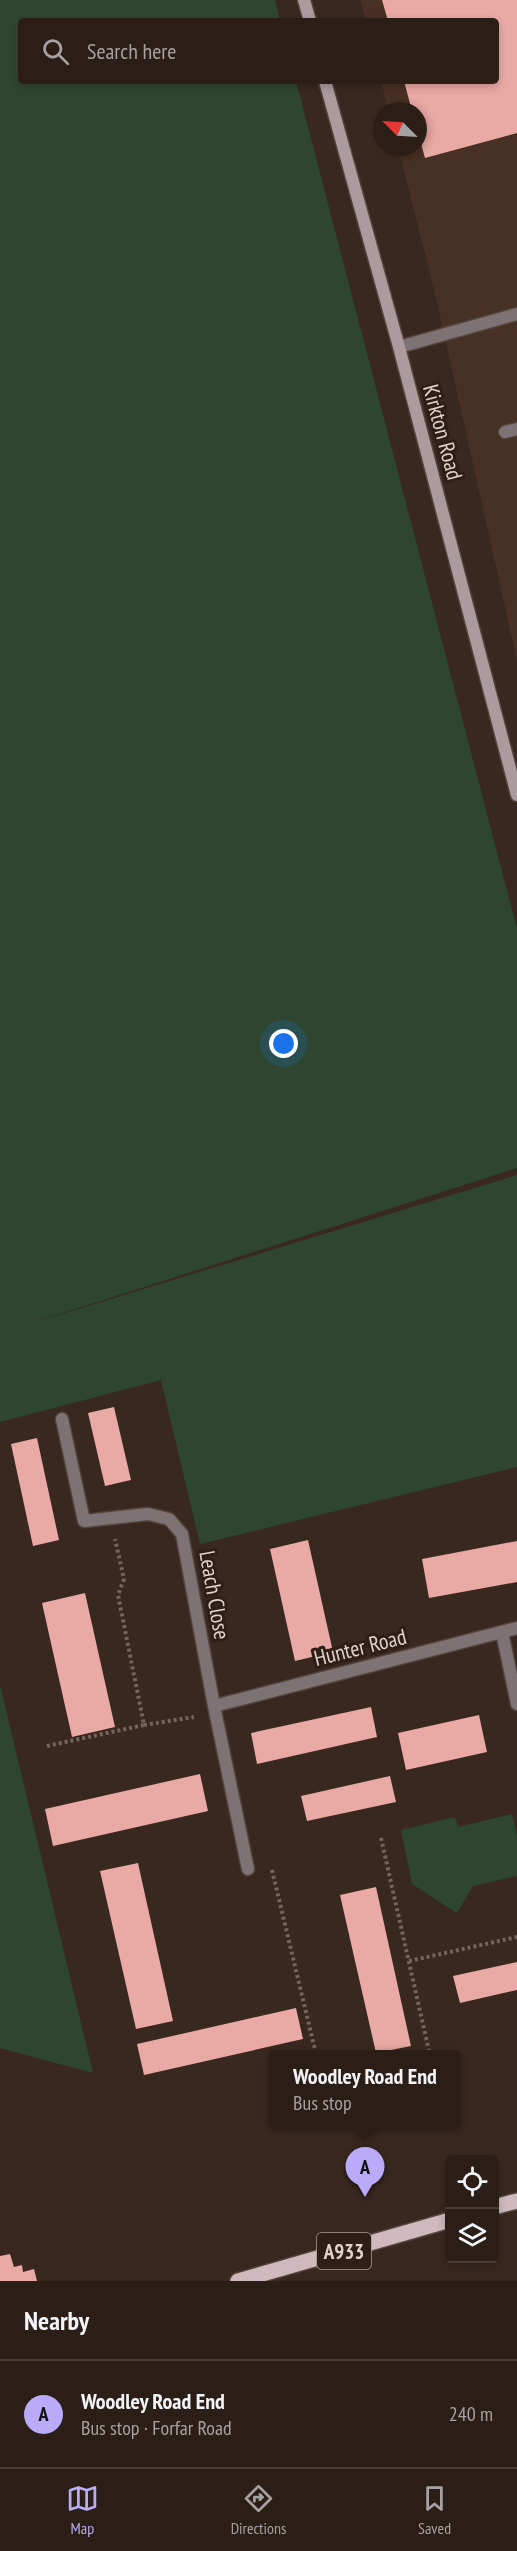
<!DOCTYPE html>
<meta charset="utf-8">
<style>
body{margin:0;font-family:"PT Sans Narrow",sans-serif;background:#372b24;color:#f1f3f6}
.controls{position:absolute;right:18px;bottom:18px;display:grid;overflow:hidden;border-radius:6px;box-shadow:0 3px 9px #0003}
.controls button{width:54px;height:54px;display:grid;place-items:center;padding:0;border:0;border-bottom:2px solid #473c36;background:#2b1e17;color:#f1f3f6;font:30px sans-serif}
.compass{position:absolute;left:373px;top:102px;width:54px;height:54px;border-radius:50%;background:#2b1e17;box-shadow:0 3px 9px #0003;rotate:294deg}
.you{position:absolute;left:284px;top:1044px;width:21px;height:21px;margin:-15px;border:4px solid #fff;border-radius:50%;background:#1a73e8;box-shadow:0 0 0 9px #1a73e833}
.badge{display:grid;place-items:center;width:39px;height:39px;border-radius:50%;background:#b9abf7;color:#111;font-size:20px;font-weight:700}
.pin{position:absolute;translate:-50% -50px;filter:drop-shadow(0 2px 3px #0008)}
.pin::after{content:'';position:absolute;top:32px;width:21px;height:18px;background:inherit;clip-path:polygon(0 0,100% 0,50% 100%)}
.popup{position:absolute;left:269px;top:2050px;width:192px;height:78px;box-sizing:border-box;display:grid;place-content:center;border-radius:6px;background:#2b1e17;filter:drop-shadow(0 2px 4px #0005);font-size:20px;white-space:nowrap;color:#a6a2a1}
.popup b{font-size:22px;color:#f1f3f6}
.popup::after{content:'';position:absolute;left:50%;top:100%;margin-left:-12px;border:12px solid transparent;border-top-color:#2b1e17}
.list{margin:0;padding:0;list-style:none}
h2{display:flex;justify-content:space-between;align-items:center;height:78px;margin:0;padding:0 24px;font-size:26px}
h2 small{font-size:20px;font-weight:400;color:#a6a2a1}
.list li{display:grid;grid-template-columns:39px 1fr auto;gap:18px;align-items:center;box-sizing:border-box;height:108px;padding:0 24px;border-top:2px solid #473c36}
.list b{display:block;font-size:22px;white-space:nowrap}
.list p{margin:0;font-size:20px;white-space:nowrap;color:#a6a2a1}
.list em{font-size:20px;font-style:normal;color:#a6a2a1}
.icon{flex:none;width:33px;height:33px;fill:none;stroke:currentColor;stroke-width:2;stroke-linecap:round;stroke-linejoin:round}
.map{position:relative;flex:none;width:517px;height:2281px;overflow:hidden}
.search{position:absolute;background:#2b1e17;box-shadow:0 3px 9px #0003;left:18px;right:18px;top:18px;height:66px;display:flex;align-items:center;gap:15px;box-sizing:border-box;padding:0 21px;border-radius:6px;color:#a6a2a1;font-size:22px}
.sheet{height:186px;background:#2b1e17}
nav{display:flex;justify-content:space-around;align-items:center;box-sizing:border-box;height:84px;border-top:2px solid #473c36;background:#2b1e17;font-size:16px;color:#a6a2a1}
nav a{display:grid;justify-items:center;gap:3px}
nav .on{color:#b9abf7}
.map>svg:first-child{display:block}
.built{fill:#473024}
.green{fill:#2f462e}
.building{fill:#e9a9a4}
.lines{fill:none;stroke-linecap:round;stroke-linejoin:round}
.lane-casing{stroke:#54433b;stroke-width:15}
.street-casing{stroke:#54433b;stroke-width:15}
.secondary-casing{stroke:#54433b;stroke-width:15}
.primary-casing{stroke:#54433b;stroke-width:18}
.path{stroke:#73645c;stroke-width:4;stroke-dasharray:3 3;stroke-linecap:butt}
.lane{stroke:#7d7375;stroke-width:12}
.street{stroke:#7d7375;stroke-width:12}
.secondary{stroke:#ab9a9e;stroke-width:12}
.primary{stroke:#cfb9be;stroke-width:15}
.labels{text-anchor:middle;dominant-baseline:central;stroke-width:6;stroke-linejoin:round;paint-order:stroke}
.shield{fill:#2f1e16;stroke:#aa9d97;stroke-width:1.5}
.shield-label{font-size:21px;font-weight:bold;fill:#dfd3ce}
.street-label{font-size:22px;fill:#dfd3ce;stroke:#2f1e16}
</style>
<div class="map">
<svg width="517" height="2281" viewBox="0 0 517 2281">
<rect width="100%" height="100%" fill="#39281f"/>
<path class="built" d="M360,0h157v661l-83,-372 -36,-142h20v-36h-30l-7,-30h115v-60h-130z"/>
<path class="green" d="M0,0h275l5,21h-259v60h275l221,848v239l-498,159 498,-152v292l-317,77 -39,-164 -161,42z
M0,1685l93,388 -93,-25z
M512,1814l5,22v40l-44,10 -16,27 -45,-29 -11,-54 54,-13 3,10z"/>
<path class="building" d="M382,0h135v133l-92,25 -7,-25v-22h-6l-8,-30h92v-60h-108z
M114,1407l17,73 -26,6 -17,-73z
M37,1438l22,102 -26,6 -22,-102z
M308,1540l25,112 -38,9 -25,-112z
M517,1541v41l-88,16 -7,-39z
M85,1593l30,134 -43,10 -30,-134z
M371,1707l6,30 -120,27 -6,-31z
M479,1715l8,37 -81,18 -8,-37z
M200,1774l8,37 -155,35 -8,-37z
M390,1776l6,26 -89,19 -6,-25z
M138,1863l35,158 -37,8 -36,-158z
M376,1887l35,159 -35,7 -36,-158z
M517,1962v28l-57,13 -7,-27z
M296,2008l7,31 -159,36 -7,-31z
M10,2254l4,13 8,-2 1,7 11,-3 3,12h-37v-25z"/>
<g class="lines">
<defs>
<path id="lane" d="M505,432l12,-3"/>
<path id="street" d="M399,347l118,-33
M62,1419l22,102 64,-7 21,5 13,15 32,172 34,163
M502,1632l15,72
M214,1706l303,-78"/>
<path id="secondary" d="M304,0l6,21
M325,81l74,266 118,448"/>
<path id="primary" d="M494,2207l23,-6
M238,2281l212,-61"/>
</defs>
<use href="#lane" class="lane-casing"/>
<use href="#street" class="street-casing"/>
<use href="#secondary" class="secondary-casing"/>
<use href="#primary" class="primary-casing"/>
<path class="path" d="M144,1725l50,-8
M47,1746l97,-21 -26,-130 6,-16 -9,-40
M381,1838l48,213 -14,3
M272,1870l44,184
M409,1961l108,-24"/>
<use href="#lane" class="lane"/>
<use href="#street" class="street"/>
<use href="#secondary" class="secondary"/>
<use href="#primary" class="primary"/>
</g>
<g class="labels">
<rect class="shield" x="317" y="2233" width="54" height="36" rx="4.5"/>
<g class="shield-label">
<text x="344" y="2251">A933</text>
</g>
<g class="street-label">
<text transform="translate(443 432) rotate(75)">Kirkton Road</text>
<text transform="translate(215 1595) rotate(80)">Leach Close</text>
<text transform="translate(360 1647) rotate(-14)">Hunter Road</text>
</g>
</g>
</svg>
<div class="controls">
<button><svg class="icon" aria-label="locate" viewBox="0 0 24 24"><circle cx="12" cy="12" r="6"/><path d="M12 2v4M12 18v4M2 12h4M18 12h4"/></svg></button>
<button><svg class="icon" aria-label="layers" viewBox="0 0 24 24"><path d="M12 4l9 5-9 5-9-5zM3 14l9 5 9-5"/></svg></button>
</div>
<svg class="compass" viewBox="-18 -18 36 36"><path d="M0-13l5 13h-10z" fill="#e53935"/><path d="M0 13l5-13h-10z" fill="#a6a2a1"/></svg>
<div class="you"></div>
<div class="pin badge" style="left:365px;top:2197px">A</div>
<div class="popup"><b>Woodley Road End</b>Bus stop</div>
<div class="search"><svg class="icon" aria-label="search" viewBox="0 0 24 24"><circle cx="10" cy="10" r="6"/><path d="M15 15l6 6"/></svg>Search here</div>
</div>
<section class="sheet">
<h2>Nearby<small></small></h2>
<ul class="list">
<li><span class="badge">A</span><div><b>Woodley Road End</b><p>Bus stop · Forfar Road</p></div><em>240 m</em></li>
</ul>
</section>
<nav>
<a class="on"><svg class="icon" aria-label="map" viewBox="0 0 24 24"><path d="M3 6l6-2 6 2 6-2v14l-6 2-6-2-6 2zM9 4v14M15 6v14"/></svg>Map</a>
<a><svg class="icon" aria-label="directions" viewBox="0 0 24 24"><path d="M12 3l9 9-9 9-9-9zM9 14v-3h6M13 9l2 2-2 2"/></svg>Directions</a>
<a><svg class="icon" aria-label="saved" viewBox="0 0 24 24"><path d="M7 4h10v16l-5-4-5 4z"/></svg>Saved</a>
</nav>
